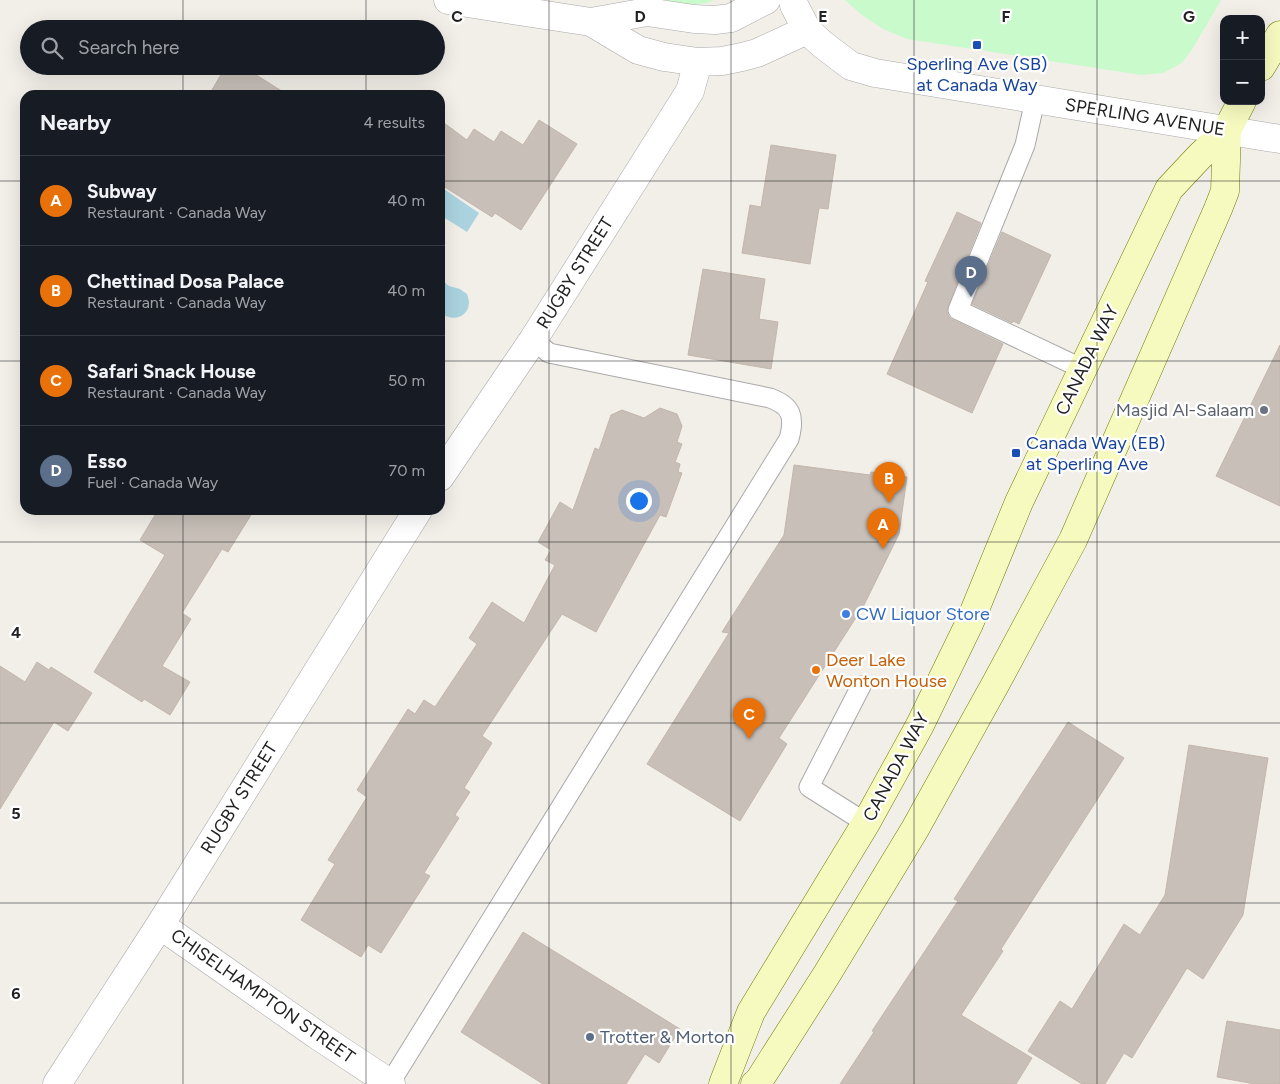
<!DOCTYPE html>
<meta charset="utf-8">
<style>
body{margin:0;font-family:Figtree,sans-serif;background:#20242c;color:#f1f3f6}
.controls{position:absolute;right:15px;top:15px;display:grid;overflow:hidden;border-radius:10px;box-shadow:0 5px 20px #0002}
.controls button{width:45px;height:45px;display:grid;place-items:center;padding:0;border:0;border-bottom:1px solid #363941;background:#171b24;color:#f1f3f6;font:25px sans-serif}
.you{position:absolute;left:638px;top:500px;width:18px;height:18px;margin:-12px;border:4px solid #fff;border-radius:50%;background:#1a73e8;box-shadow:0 0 0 8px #1a73e833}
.badge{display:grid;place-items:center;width:32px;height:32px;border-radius:50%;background:#db2777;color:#fff;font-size:16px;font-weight:700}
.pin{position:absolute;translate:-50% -41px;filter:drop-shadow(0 1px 2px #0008)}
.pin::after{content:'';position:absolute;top:26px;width:18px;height:15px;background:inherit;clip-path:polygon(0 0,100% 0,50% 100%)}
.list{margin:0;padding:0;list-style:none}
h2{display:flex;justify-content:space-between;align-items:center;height:65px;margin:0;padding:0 20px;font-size:21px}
h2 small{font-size:16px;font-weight:400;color:#9ea1a6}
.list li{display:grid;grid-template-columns:32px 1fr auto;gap:15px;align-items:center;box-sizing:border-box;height:90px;padding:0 20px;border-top:1px solid #363941}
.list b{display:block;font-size:19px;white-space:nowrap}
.list p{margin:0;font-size:16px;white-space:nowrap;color:#9ea1a6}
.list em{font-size:16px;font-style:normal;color:#9ea1a6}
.icon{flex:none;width:28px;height:28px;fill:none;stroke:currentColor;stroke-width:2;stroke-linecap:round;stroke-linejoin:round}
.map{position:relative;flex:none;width:1280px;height:1084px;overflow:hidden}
.search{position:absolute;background:#171b24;box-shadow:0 5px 20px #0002;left:20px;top:20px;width:425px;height:55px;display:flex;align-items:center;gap:12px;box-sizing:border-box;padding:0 18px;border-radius:28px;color:#9ea1a6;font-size:19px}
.panel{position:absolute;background:#171b24;box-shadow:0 5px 20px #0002;left:20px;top:90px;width:425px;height:425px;border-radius:15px}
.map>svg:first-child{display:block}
.park{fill:#c8facc}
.water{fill:#aad3df}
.building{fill:#c7bfb8;stroke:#c4b6ab}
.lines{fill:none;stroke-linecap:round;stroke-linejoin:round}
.service-casing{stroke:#a9a9a9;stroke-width:21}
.minor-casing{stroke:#a9a9a9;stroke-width:29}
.secondary-casing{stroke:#707d05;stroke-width:29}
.service{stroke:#fff;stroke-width:19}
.minor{stroke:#fff;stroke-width:28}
.secondary{stroke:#f7fabf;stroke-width:28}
.grid{fill:none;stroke:#222;stroke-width:1;stroke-opacity:0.55}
.transit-dot{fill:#1a4fb4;stroke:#fff;stroke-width:2}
.worship-dot{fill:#6b7280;stroke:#fff;stroke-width:2}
.shop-dot{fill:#3f7fe0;stroke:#fff;stroke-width:2}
.food-dot{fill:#e8710a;stroke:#fff;stroke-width:2}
.service-dot{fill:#5c6f8a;stroke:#fff;stroke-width:2}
.labels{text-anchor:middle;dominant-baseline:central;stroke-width:4.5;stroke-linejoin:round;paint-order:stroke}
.transit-label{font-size:18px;fill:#164399;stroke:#fff}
.street-label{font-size:18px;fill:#222;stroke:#fff}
.worship-label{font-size:18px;fill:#5b616d;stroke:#fff;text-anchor:end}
.shop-label{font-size:18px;fill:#366cbe;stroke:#fff;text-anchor:start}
.food-label{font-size:18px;fill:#c56008;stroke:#fff;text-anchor:start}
.service-label{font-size:18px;fill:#4e5e75;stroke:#fff;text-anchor:start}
.grid-label{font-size:16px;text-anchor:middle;font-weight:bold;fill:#222;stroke:#fff;stroke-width:4.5;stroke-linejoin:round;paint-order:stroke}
</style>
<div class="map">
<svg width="1280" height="1084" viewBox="0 0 1280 1084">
<rect width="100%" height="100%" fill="#f2efe9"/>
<path class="park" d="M664,0h50c-15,8 -35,2 -50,0z
M845,0h376l-28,48 -11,15 -19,10 -22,2 -234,-36 -24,-10 -21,-14z"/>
<path class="water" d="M441,187l38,26 -12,19 -27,-17z
M440,272l4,10 5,4 11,3 7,5c1,3 2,6 2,9 -1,16 -19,19 -29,9z"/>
<path class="building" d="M226,66h16l46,29h-79z
M440,120l27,20 7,-11 20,13 7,-11 22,14 16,-25 38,24 -56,86 -26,-17 -3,4 -52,-33z
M771,145l65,10 -8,54 -9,-1 -9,56 -68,-11 8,-48 11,2z
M957,212l24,11 -33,83 -1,6 2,5 4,3 50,24 -31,69 -85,-39 41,-92 -3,-1z
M1002,232l49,23 -32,69 -6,-3 -1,2 -40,-19z
M703,269l62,10 -6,40 19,3 -7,47 -83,-14z
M1280,345v161l-64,-30z
M660,408l17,6 5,12 -5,16 5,2 -7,18 5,2 -2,8 4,1 -16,44 -6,-2 -64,117 -34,-18 -80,122 10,7 -28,45 6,4 -15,23 4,3 -35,55 6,3 -49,77 -13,-8 -7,12 -60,-37 34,-56 -7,-4 39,-63 -10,-7 51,-81 7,5 9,-14 11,7 42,-63 -8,-6 23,-36 32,21 31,-58 -10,-5 6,-10 -13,-8 22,-40 13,8 22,-62 4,2 12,-35 11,-5 22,8z
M794,465l76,10 1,-3 36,5 -8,57 -35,71 -85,133 8,6 -47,77 -93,-57 82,-131 -7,-1 62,-97z
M158,510h96l-26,42 -6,-3 -40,64 9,6 -29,47 28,16 -20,33 -26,-16 -2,3 -48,-30 71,-117 -25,-15z
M37,662l12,8 2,-3 41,26 -24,38 -14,-9 -54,87v-143l25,16z
M1068,722l56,36 -123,191 2,2 -42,64 71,43 -16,26h-176l34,-52 -2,-1 86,-130 -4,-2z
M1189,745l79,13 -25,157 -40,64 -16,-11 -55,90 -8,-5 -19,31h-23l-54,-33 32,-50 12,8 52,-85 16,11 25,-40z
M523,932l157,97 -21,34 -14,-9 -19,30h-83l-82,-52z
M1227,1021l53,9v54h-25l-38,-7z"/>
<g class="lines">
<defs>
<path id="service" d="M1035,100l-10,45 -67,165 125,59
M861,686l-52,101 57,36
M390,1083l399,-644c6,-22 3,-33 -19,-41l-221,-45 -16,-13"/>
<path id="minor" d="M448,0l143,22 56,-10 47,7 21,1 16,-2 35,-18
M793,0l1,5 13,25 15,14 29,22 24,7 405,66
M591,22l47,28 26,7 34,5 24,-1 20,-4 15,-4 50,-23
M440,477l93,-137 157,-249 8,-29
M160,925l157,110 74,49
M57,1084l103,-159 258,-415"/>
<path id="secondary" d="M1261,67l19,-32
M723,1084l28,-72 115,-189 54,-98 49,-101 50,-122 150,-313 30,-32 28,-27 15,-29
M755,1084l3,-2 69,-108 88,-145 81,-146 77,-143 145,-331 7,-18 2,-61"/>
</defs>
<use href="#service" class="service-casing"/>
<use href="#minor" class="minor-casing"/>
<use href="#secondary" class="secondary-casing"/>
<use href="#service" class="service"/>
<use href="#minor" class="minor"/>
<use href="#secondary" class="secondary"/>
</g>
<path class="grid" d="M183,0v29M366,0v29M549,0v1084M731,0v1084M914,0v1084M1097,0v1084M183,66v29M366,66v29M0,181h25M440,181h840M0,361h25M440,361h840M183,510v574M366,510v574M0,542h1280M0,723h1280M0,903h1280"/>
<g class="transit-dot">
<rect x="972" y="40" width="10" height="10" rx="2.5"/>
<rect x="1011" y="448" width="10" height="10" rx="2.5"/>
</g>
<circle class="worship-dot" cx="1264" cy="410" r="5"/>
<circle class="shop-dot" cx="846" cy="614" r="5"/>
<circle class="food-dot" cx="816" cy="670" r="5"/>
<circle class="service-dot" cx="590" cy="1037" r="5"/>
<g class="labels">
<g class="transit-label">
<text x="977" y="64">Sperling Ave (SB)<tspan x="977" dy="21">at Canada Way</tspan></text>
<text x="1026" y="443" text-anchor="start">Canada Way (EB)<tspan x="1026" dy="21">at Sperling Ave</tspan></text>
</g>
<g class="street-label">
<text transform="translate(1145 117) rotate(9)">SPERLING AVENUE</text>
<text transform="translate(575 273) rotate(-58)">RUGBY STREET</text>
<text transform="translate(1087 360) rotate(-64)">CANADA WAY</text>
<text transform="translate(896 767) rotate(-62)">CANADA WAY</text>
<text transform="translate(239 798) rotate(-58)">RUGBY STREET</text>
<text transform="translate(263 996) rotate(35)">CHISELHAMPTON STREET</text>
</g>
<g class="worship-label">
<text x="1254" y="410">Masjid Al-Salaam</text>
</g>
<g class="shop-label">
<text x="856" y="614">CW Liquor Store</text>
</g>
<g class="food-label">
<text x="826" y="660">Deer Lake<tspan x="826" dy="21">Wonton House</tspan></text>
</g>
<g class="service-label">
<text x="600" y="1037">Trotter &amp; Morton</text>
</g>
</g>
<g class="grid-label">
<text x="457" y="22">C</text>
<text x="640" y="22">D</text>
<text x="823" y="22">E</text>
<text x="1006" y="22">F</text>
<text x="1189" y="22">G</text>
<text x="16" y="638">4</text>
<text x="16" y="819">5</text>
<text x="16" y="999">6</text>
</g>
</svg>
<div class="controls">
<button>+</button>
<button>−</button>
</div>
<div class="you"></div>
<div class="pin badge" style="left:883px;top:549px;background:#e8710a">A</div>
<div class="pin badge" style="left:889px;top:503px;background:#e8710a">B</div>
<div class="pin badge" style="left:749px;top:739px;background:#e8710a">C</div>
<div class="pin badge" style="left:971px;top:297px;background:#5c6f8a">D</div>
<div class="search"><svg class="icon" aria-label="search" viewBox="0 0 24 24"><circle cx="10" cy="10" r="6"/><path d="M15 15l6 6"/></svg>Search here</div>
<section class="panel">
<h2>Nearby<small>4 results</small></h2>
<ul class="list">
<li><span class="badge" style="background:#e8710a">A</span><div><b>Subway</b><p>Restaurant · Canada Way</p></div><em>40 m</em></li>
<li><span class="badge" style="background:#e8710a">B</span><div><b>Chettinad Dosa Palace</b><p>Restaurant · Canada Way</p></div><em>40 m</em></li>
<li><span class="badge" style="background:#e8710a">C</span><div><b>Safari Snack House</b><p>Restaurant · Canada Way</p></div><em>50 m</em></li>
<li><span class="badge" style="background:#5c6f8a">D</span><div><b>Esso</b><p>Fuel · Canada Way</p></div><em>70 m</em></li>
</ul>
</section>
</div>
